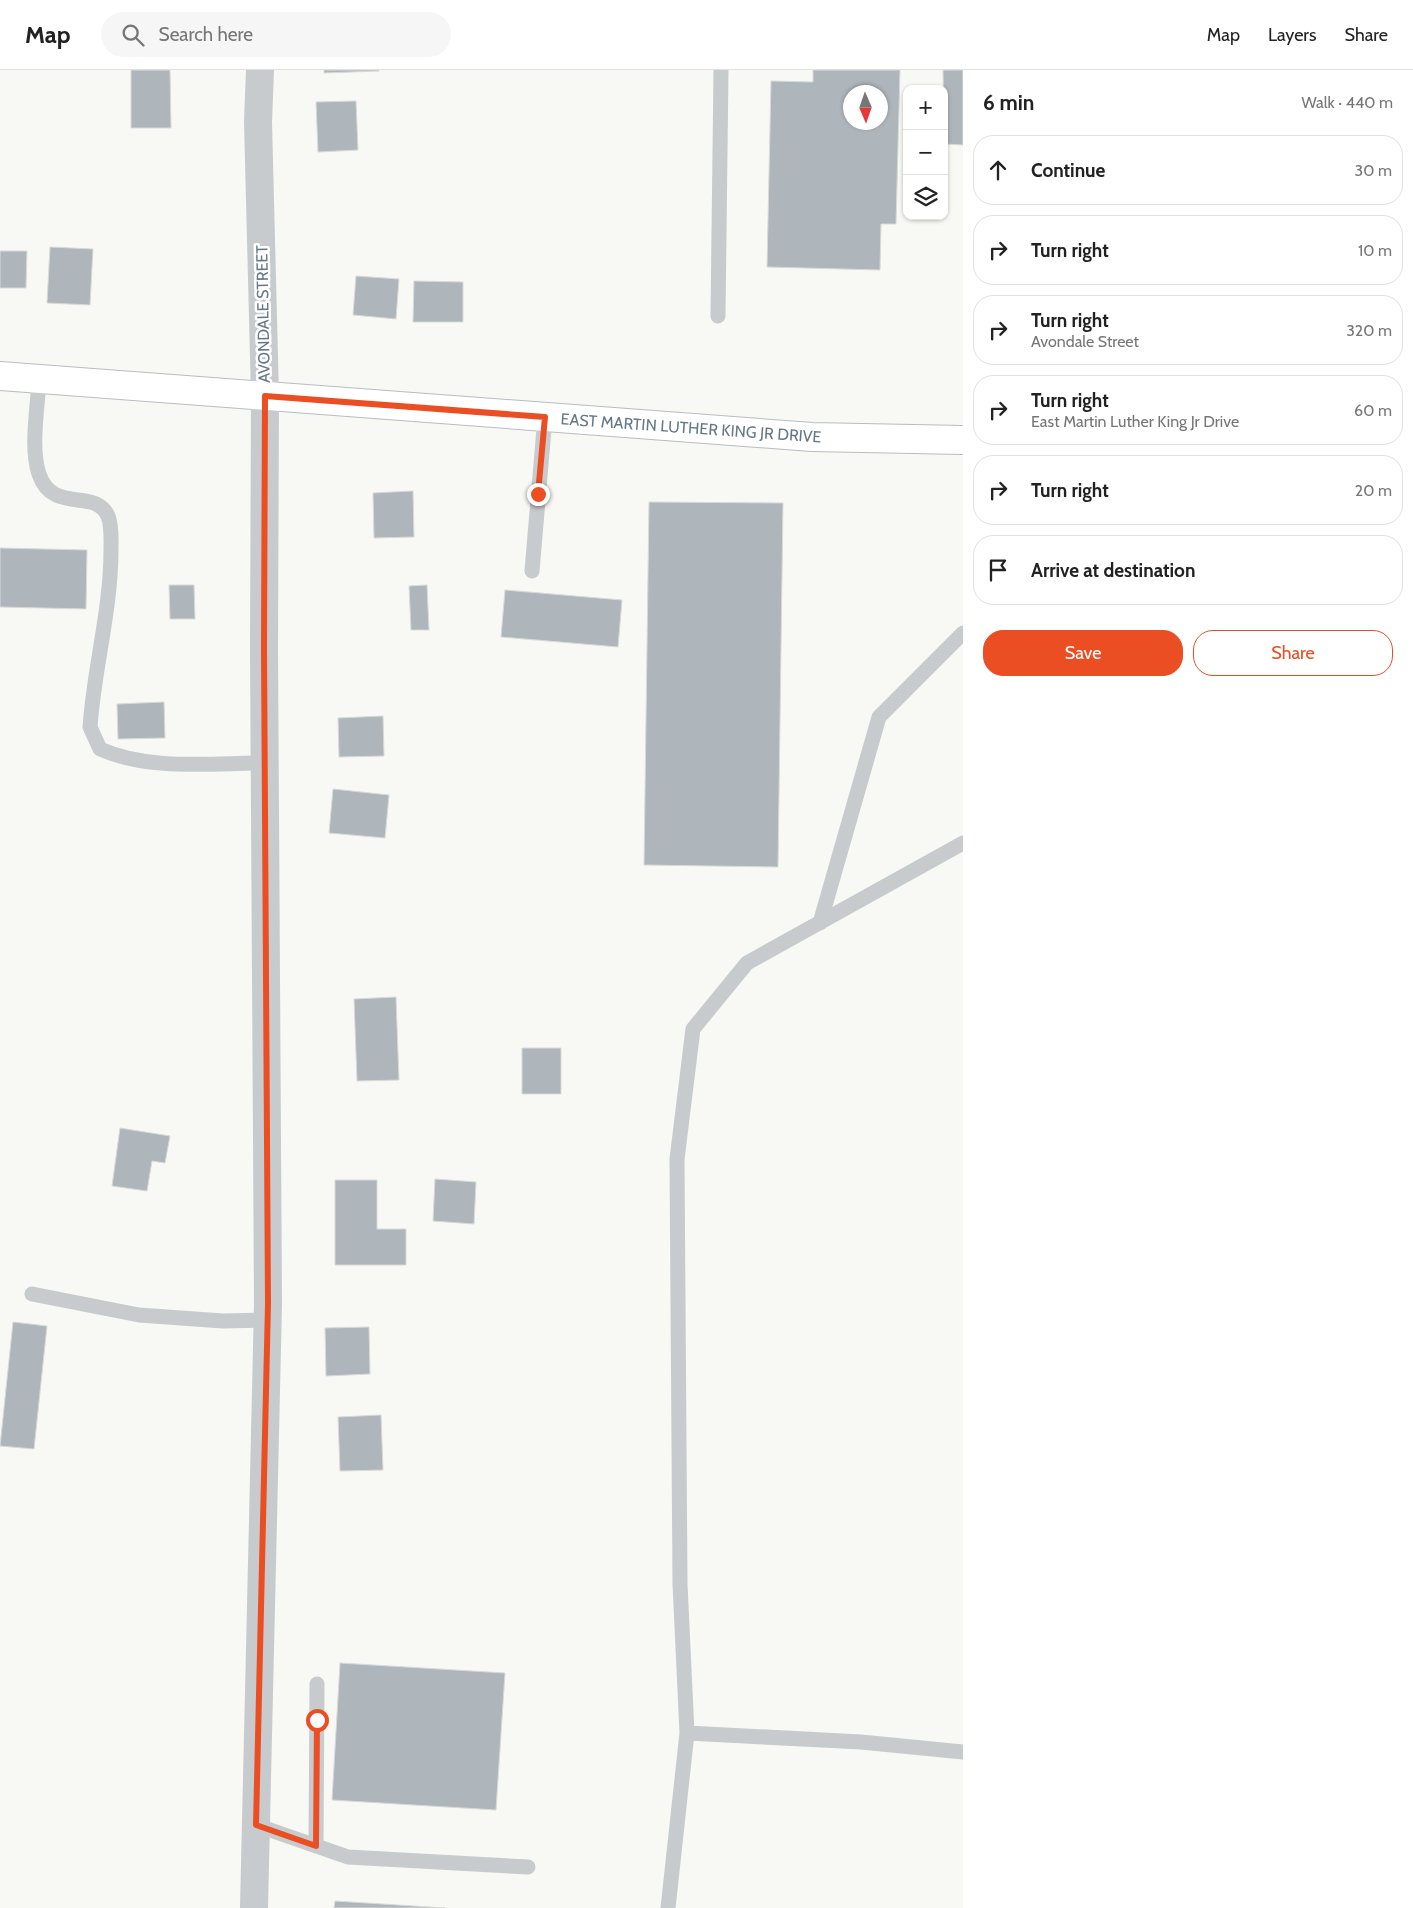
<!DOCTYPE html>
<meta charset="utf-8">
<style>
body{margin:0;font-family:Cabin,sans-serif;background:#f6f6f6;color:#222}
.controls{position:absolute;right:15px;top:15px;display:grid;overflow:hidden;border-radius:10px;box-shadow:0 1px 4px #0004}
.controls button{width:45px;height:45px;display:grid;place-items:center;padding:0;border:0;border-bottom:1px solid #e0e0e0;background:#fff;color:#222;font:25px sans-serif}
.compass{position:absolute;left:843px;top:15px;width:45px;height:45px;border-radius:50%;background:#fff;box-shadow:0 1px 4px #0004;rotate:178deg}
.stop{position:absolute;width:15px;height:15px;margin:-11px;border:4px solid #ea4e22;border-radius:50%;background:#fff}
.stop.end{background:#ea4e22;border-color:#fff;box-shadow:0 1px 5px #0008}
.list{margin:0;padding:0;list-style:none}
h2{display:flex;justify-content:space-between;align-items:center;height:65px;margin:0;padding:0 20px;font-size:21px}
h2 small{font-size:16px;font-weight:400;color:#767676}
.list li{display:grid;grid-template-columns:32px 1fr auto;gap:15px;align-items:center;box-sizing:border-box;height:70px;margin:0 10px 10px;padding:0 10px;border:1px solid #e0e0e0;border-radius:20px}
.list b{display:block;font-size:19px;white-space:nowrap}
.list p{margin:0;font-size:16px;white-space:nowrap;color:#767676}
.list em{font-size:16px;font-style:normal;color:#767676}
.actions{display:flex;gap:10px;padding:15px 20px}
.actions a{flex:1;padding:11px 0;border:1px solid #ea4e22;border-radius:20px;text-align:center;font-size:18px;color:#ea4e22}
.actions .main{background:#ea4e22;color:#fff}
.icon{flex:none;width:28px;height:28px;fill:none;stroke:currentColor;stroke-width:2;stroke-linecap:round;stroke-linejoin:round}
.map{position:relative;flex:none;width:963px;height:1838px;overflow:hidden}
header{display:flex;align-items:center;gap:30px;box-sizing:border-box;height:70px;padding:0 25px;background:#fff;border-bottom:1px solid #e0e0e0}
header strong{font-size:24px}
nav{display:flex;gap:28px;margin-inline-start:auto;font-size:18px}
.search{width:350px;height:45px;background:#f6f6f6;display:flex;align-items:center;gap:12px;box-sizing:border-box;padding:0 18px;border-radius:28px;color:#767676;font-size:19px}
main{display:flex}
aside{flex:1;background:#fff}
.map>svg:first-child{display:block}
.building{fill:#aeb6bc;stroke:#d9d9d7;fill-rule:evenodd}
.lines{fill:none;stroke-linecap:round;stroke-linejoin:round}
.secondary-casing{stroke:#b7bdc1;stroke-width:30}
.service{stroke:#c7cbce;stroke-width:15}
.minor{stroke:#c7cbce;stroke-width:28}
.secondary{stroke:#fff;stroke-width:28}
.route{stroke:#ea4e22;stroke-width:6}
.labels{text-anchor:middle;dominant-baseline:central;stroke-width:5;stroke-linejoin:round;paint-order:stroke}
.street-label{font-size:16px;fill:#657887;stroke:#fff}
</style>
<header>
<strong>Map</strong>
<div class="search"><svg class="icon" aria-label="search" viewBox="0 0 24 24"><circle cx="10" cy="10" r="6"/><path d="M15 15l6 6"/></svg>Search here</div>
<nav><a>Map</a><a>Layers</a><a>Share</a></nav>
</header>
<main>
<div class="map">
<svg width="963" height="1838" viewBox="0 0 963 1838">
<rect width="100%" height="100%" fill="#f8f8f4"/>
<path class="building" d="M131,0h39l1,58h-40z
M324,0h55v1l-55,2z
M813,0h87l-4,154h-15l-1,46 -113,-3 4,-186 42,1zM851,22h30v30h-30z
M943,0h20v75l-19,-1z
M356,31l2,49 -40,2 -2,-50z
M50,177l43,2 -3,56 -43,-2z
M0,181h27l-1,37h-26z
M356,206l43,3 -3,40 -43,-4z
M414,211l49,1v40h-50z
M413,421l1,46 -40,1 -1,-45z
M649,432l134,1 -5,364 -134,-2z
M0,478l87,2 -1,59 -86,-2z
M169,515h25l1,34h-25z
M427,515l2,45h-18l-2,-44z
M505,520l117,10 -4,47 -117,-10z
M164,632l1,36 -47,1 -1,-35z
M383,646l1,40 -45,1 -1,-39z
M333,719l56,6 -4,43 -56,-5z
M396,927l3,83 -42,1 -3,-82z
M522,978h39v46h-39z
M120,1058l50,8 -5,27 -13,-2 -5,30 -35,-5z
M435,1109l41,3 -2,42 -41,-3z
M335,1110h42v49h29v36h-71z
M13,1252l34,4 -13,123 -34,-3z
M369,1257l1,47 -44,2 -1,-48z
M381,1345l2,55 -43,1 -2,-54z
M340,1593l165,10 -9,137 -164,-10z
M335,1831l110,7h-111z"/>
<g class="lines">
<defs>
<path id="secondary" d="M0,306l812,61 151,3"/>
</defs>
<use href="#secondary" class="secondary-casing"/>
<path class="service" d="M718,246l3,-246
M39,309c-1,27 -9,69 0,95 14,41 56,13 69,42 4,10 3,24 3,34 0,60 -17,118 -21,177l10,22c50,22 111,14 165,14
M532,501l13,-154
M820,853l59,-206 84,-84
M32,1224l107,21 84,6 45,-1
M687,1663l174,9 102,10
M256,1755l92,32 180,10
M316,1776l1,-162
M668,1838l19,-175 -7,-149 -3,-425 16,-130 54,-66 216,-120"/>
<path class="minor" d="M254,1838l14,-604 -4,-655 1,-253 -7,-274 2,-52"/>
<use href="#secondary" class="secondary"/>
</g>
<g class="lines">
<path class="route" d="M317,1650l-1,126 -60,-21 12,-521 -4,-655 1,-253 280,21 -7,77"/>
</g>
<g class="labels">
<g class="street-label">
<text transform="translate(263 244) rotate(-91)">AVONDALE STREET</text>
<text transform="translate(691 358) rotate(4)">EAST MARTIN LUTHER KING JR DRIVE</text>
</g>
</g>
</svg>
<div class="controls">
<button>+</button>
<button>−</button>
<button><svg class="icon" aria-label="layers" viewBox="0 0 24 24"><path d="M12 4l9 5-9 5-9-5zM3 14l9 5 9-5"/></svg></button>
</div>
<svg class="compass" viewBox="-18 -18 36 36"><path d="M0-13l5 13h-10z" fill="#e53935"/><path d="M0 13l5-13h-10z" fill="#767676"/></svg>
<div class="stop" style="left:317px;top:1650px"></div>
<div class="stop end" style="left:538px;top:424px"></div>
</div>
<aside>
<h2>6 min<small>Walk · 440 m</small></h2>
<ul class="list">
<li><svg class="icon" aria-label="ahead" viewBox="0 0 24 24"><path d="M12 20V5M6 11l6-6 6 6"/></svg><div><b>Continue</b></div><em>30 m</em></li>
<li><svg class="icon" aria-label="right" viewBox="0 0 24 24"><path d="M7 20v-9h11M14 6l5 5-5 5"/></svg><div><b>Turn right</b></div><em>10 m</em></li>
<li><svg class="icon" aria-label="right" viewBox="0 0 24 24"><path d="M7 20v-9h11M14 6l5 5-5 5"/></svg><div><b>Turn right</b><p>Avondale Street</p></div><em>320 m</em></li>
<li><svg class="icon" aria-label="right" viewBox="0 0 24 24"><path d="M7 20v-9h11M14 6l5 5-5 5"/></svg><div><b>Turn right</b><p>East Martin Luther King Jr Drive</p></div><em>60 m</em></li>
<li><svg class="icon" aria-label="right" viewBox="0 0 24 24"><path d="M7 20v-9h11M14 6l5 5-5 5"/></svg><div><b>Turn right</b></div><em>20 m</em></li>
<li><svg class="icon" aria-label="arrive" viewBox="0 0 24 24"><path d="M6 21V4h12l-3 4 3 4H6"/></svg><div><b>Arrive at destination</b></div></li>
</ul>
<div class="actions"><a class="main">Save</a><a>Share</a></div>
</aside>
</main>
